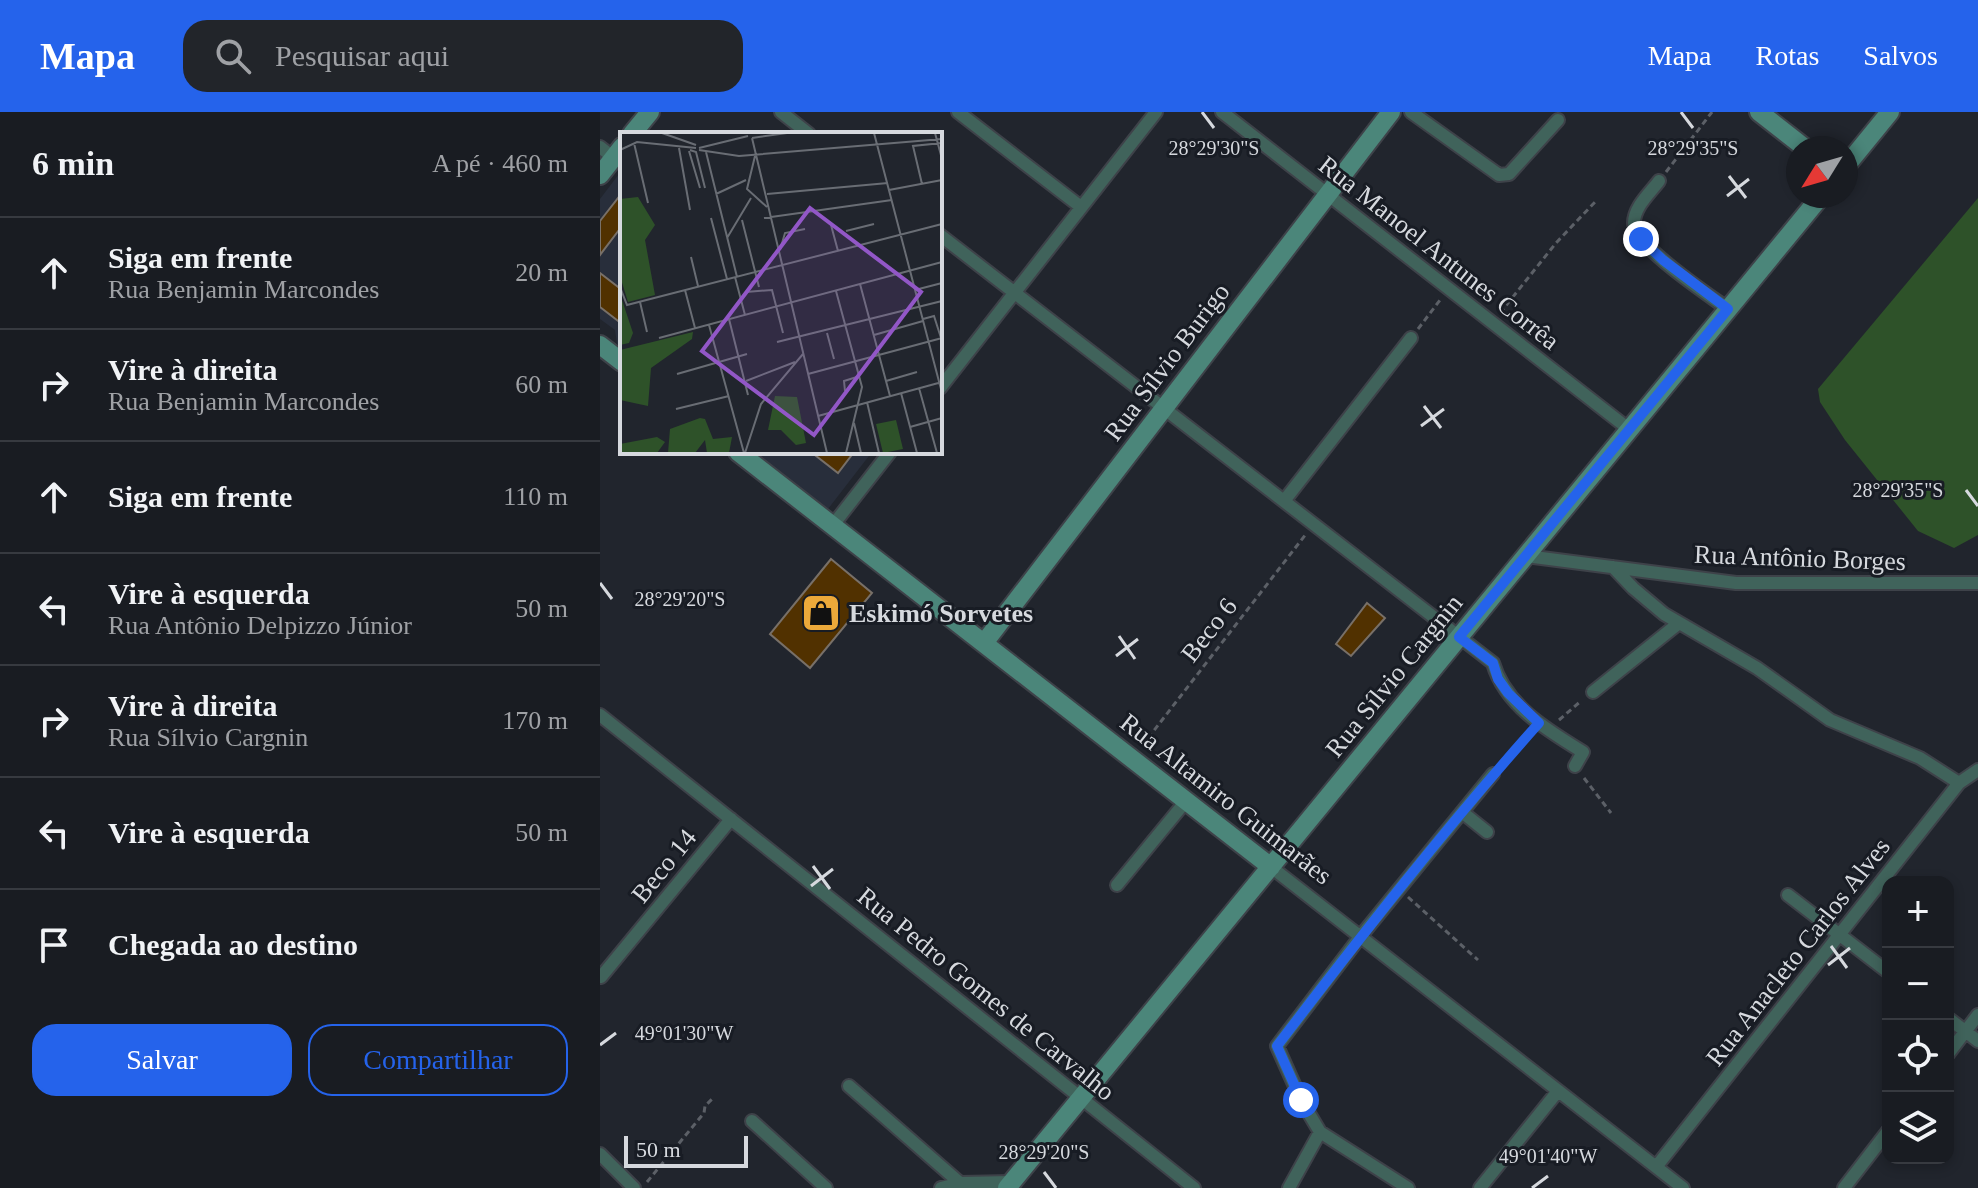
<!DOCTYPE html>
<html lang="pt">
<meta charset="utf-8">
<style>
body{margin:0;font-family:Georgia,serif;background:#22252a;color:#f1f3f6}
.controls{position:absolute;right:24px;bottom:24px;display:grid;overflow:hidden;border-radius:16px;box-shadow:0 4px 12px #0003}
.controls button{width:72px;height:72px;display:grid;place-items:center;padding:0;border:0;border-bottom:2px solid #373a40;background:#191c22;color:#f1f3f6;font:40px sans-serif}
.compass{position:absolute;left:1186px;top:24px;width:72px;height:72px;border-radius:50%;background:#191c22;box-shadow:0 4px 12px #0003;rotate:233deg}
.scale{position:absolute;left:24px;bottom:20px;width:124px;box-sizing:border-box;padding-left:8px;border:4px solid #d6d9de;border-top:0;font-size:22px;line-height:28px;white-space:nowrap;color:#d6d9de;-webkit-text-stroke:6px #181c24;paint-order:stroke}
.stop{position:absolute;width:24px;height:24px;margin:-18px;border:6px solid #2563eb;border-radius:50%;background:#fff}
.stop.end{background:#2563eb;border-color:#fff;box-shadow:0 2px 8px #0008}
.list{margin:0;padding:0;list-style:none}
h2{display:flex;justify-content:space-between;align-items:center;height:104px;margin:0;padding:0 32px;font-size:34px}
h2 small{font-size:26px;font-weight:400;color:#9fa1a5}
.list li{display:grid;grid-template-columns:52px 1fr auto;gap:24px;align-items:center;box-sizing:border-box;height:112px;padding:0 32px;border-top:2px solid #373a40}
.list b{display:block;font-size:30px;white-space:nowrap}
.list p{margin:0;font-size:26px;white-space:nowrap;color:#9fa1a5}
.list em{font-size:26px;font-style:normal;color:#9fa1a5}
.actions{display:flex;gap:16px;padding:24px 32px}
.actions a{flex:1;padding:18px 0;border:2px solid #2563eb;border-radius:24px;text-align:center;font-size:28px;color:#2563eb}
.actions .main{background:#2563eb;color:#fff}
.icon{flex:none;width:44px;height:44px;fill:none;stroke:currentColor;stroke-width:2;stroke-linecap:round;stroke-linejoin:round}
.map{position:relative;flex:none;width:1378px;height:1076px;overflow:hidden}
header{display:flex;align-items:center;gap:48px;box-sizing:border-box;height:112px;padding:0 40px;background:#2563eb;color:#fff}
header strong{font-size:38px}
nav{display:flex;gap:44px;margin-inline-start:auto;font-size:28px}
.search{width:560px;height:72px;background:#22252a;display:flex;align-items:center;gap:20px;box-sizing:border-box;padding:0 28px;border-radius:24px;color:#9fa1a5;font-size:30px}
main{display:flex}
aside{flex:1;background:#191c22}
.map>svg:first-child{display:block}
.built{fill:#282e3b}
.green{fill:#2e5229}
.building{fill:#513100;stroke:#787068;stroke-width:2}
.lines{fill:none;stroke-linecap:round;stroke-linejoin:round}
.street-casing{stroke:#3e4249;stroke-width:16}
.secondary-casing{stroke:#3e4249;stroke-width:22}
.path{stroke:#5c6067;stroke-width:3;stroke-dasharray:6 4;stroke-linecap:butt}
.street{stroke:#40635b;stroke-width:12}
.secondary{stroke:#4b867a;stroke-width:18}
.route{stroke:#2563eb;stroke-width:10}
.ticks{fill:none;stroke:#d6d9de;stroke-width:3}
.labels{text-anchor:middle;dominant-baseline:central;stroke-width:6;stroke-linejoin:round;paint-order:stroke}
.street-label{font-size:26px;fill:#d6d9de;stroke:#181c24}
.poi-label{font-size:26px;font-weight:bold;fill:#d6d9de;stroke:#181c24;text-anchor:start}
.inset-road{fill:none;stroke:#696d74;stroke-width:2}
.view{fill:#9257c7;fill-opacity:0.15;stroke:#9257c7;stroke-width:4}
.inset-edge{fill:none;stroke:#d6d9de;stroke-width:4}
.ticks-label{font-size:20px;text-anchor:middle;fill:#d6d9de;stroke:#181c24;stroke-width:6;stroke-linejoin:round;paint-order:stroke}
</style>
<header>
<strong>Mapa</strong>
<div class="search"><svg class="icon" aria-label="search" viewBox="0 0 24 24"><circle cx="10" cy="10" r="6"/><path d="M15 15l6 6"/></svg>Pesquisar aqui</div>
<nav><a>Mapa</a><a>Rotas</a><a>Salvos</a></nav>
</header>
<main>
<aside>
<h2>6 min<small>A pé · 460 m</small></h2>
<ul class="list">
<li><svg class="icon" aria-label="ahead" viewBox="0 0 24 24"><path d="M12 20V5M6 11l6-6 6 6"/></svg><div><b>Siga em frente</b><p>Rua Benjamin Marcondes</p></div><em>20 m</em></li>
<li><svg class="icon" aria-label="right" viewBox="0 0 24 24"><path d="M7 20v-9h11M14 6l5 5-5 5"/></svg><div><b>Vire à direita</b><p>Rua Benjamin Marcondes</p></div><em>60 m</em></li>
<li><svg class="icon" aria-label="ahead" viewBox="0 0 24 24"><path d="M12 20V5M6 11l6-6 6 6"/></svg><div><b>Siga em frente</b></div><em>110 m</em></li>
<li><svg class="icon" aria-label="left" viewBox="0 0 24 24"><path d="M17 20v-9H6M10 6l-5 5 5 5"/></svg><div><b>Vire à esquerda</b><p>Rua Antônio Delpizzo Júnior</p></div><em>50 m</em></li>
<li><svg class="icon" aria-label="right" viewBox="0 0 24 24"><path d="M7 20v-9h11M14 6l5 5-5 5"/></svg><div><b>Vire à direita</b><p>Rua Sílvio Cargnin</p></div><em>170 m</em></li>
<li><svg class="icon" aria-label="left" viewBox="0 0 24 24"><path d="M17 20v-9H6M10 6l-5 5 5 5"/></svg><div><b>Vire à esquerda</b></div><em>50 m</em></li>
<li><svg class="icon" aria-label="arrive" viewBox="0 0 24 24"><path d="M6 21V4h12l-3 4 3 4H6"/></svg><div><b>Chegada ao destino</b></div></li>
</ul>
<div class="actions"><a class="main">Salvar</a><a>Compartilhar</a></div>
</aside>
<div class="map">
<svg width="1378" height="1076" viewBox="0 0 1378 1076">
<rect width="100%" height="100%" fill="#21252d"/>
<path class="built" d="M22,58v177l-5,-3 -2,-14 -15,-11v-120z
M154,340h118l-44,57z"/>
<path class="green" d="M1378,86v337l-24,13 -36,-17 -73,-91 -25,-38 -2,-13z"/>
<path class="building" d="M22,81v33l-22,29v-34z
M0,161l22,17v34l-22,-17z
M211,340h43l-16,21z
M231,447l41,34 -62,75 -40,-34z
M767,491l18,15 -34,38 -15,-12z"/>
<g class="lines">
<defs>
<path id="street" d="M181,0l28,22
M358,0l123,95
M622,0l408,318
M811,0l88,63 10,-1 49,-54
M0,35l14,11
M1059,69c-9,12 -25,26 -25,42 0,23 75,72 94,86
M340,123l553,428c12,42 54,67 90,89l-8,14
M340,276l216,-276
M684,389l127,-163
M233,413l57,-73
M926,444l210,27h242
M1013,455l20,21 31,26 93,54 73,52 90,38 39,25
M993,580l86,-69
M0,603l594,473
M862,700l25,20
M671,755l412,321
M517,773l69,-84
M1188,783l100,77
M1,865l130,-158
M1348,906l30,23
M1348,942l30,-39
M249,974l111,97
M152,1009l74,67
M0,1042l34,34
M1056,1055l303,-384 19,-13
M341,1076l19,-5 52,-1
M689,1076l31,-56
M808,1076l-88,-56 -19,-32 -24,-54 83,-109 133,-163
M880,1076l78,-97
M1244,1076l44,-57"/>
<path id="secondary" d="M1159,0l46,36
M32,22l18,-22
M1246,54l44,-54
M0,63l22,-28
M0,233l22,17
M138,340l533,415
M384,531l407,-531
M407,1076l814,-992"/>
</defs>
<use href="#street" class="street-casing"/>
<use href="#secondary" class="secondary-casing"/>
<path class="path" d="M1066,60l46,-60
M900,201l56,-70 39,-41
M818,217l22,-29
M959,608l22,-19
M542,634l164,-212
M901,654l29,-33
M984,666l27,35
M808,785l70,63
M47,1070l57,-69 1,-7 7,-7"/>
<use href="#street" class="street"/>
<use href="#secondary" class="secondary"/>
</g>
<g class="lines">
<path class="route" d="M701,988l-24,-54c84,-110 169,-219 262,-323l-31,-30 -10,-14 -5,-16 -34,-26 269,-328 -65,-49 -22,-21"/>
</g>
<path class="ticks" d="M602,0l12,16M1081,0l12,16M1129,64l17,22M1127,84l22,-17M824,294l17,22M821,314l23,-17M1366,378l12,16M0,471l12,16M519,524l16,23M516,544l22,-17M213,754l17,23M211,774l22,-17M1231,834l16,22M1228,853l22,-17M0,933l16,-12M444,1060l12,16M932,1076l16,-12"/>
<defs>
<symbol id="shop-square" viewBox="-11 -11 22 22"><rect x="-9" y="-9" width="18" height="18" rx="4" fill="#eca93a" stroke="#181c24"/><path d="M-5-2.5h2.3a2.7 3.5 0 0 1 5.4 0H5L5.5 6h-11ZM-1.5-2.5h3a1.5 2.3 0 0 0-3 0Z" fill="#111"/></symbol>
</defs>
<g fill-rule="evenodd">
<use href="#shop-square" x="199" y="479" width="44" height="44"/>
</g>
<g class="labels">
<g class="street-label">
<text transform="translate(839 141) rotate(38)">Rua Manoel Antunes Corrêa</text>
<text transform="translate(567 250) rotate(-53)">Rua Sílvio Burigo</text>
<text transform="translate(1200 446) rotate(2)">Rua Antônio Borges</text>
<text transform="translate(609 518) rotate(-52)">Beco 6</text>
<text transform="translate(794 564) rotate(-51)">Rua Sílvio Cargnin</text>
<text transform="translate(626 687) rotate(38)">Rua Altamiro Guimarães</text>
<text transform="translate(64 754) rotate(-51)">Beco 14</text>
<text transform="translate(1198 840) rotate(-52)">Rua Anacleto Carlos Alves</text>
<text transform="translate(386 882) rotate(39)">Rua Pedro Gomes de Carvalho</text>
</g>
<g class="poi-label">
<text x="249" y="501">Eskimó Sorvetes</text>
</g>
</g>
<g transform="translate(20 20)">
<rect width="322" height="322" fill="#21252d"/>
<path d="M18,65l17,28 -10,15 10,55 -27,7 -8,-26v-77zM0,162l13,39 -4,10 -9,2zM73,200l-1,7 -41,29 -3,38 -28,-6v-50zM155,264l22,1 9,46 -10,2 -15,-15h-13zM80,286l5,1 8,20 19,-2 -3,16h-22l-2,-13 -10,13h-27l2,-24zM276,288l7,29 -20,4 -7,-29zM37,305l8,5 -8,11h-37v-9z" fill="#2e5229"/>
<path class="inset-road" d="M42,1l34,12M254,1l68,260M315,1l7,26M132,6l75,315M132,6l35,-5M14,11l14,60M59,16l11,62M79,16l49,-12M0,18l17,-8 59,6M70,18l6,2 9,36M79,18l40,6 203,-17M69,19l11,37M86,20l31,125M135,24l-8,33 20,18M302,52l-9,-38 29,-3M269,58l53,-10M96,62l30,-14M147,62l121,-11M91,86l16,61M144,86l128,-18M122,88l17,67M211,93l7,26M226,99l28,-7M107,106l24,-40M160,118l5,-17 20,-4M71,125l7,29M115,145l10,38M240,152l30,112M0,155l7,18 315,-81M65,158l10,38M295,158l27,-7M216,159l26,96 -16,66M126,160l26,-2 11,43M20,170l7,30M109,187l19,76M303,187l11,-3 7,22M89,193l35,128M207,201l7,26M254,203l49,-14M39,206l283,-76M157,210l165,-41M57,242l70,-20M188,242l134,-36M126,249l49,-19M266,249l31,-9M299,256l18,65M225,259l-1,-10 16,-5M281,261l16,60M247,270l12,51M56,277l53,-13M198,284l124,-34M234,291l7,30M290,295l32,-9M125,321l16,-49 42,-50"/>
<path class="view" d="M190,76l111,84 -107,143 -112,-84z"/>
<rect width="322" height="322" class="inset-edge"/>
</g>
<g class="ticks-label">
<text x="614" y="43">28°29'30"S</text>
<text x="1093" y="43">28°29'35"S</text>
<text x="1298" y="385">28°29'35"S</text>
<text x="80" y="494">28°29'20"S</text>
<text x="84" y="928">49°01'30"W</text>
<text x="444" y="1047">28°29'20"S</text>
<text x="948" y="1051">49°01'40"W</text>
</g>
</svg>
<div class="controls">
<button>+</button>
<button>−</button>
<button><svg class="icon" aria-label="locate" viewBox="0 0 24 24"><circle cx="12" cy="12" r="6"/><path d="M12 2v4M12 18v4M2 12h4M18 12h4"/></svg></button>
<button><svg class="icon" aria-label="layers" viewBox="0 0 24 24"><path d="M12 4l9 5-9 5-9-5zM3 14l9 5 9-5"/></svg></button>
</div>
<svg class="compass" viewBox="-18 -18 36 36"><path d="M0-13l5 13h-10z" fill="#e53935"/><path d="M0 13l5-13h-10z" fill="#9fa1a5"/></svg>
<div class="scale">50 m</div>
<div class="stop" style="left:701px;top:988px"></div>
<div class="stop end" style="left:1041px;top:127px"></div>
</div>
</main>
